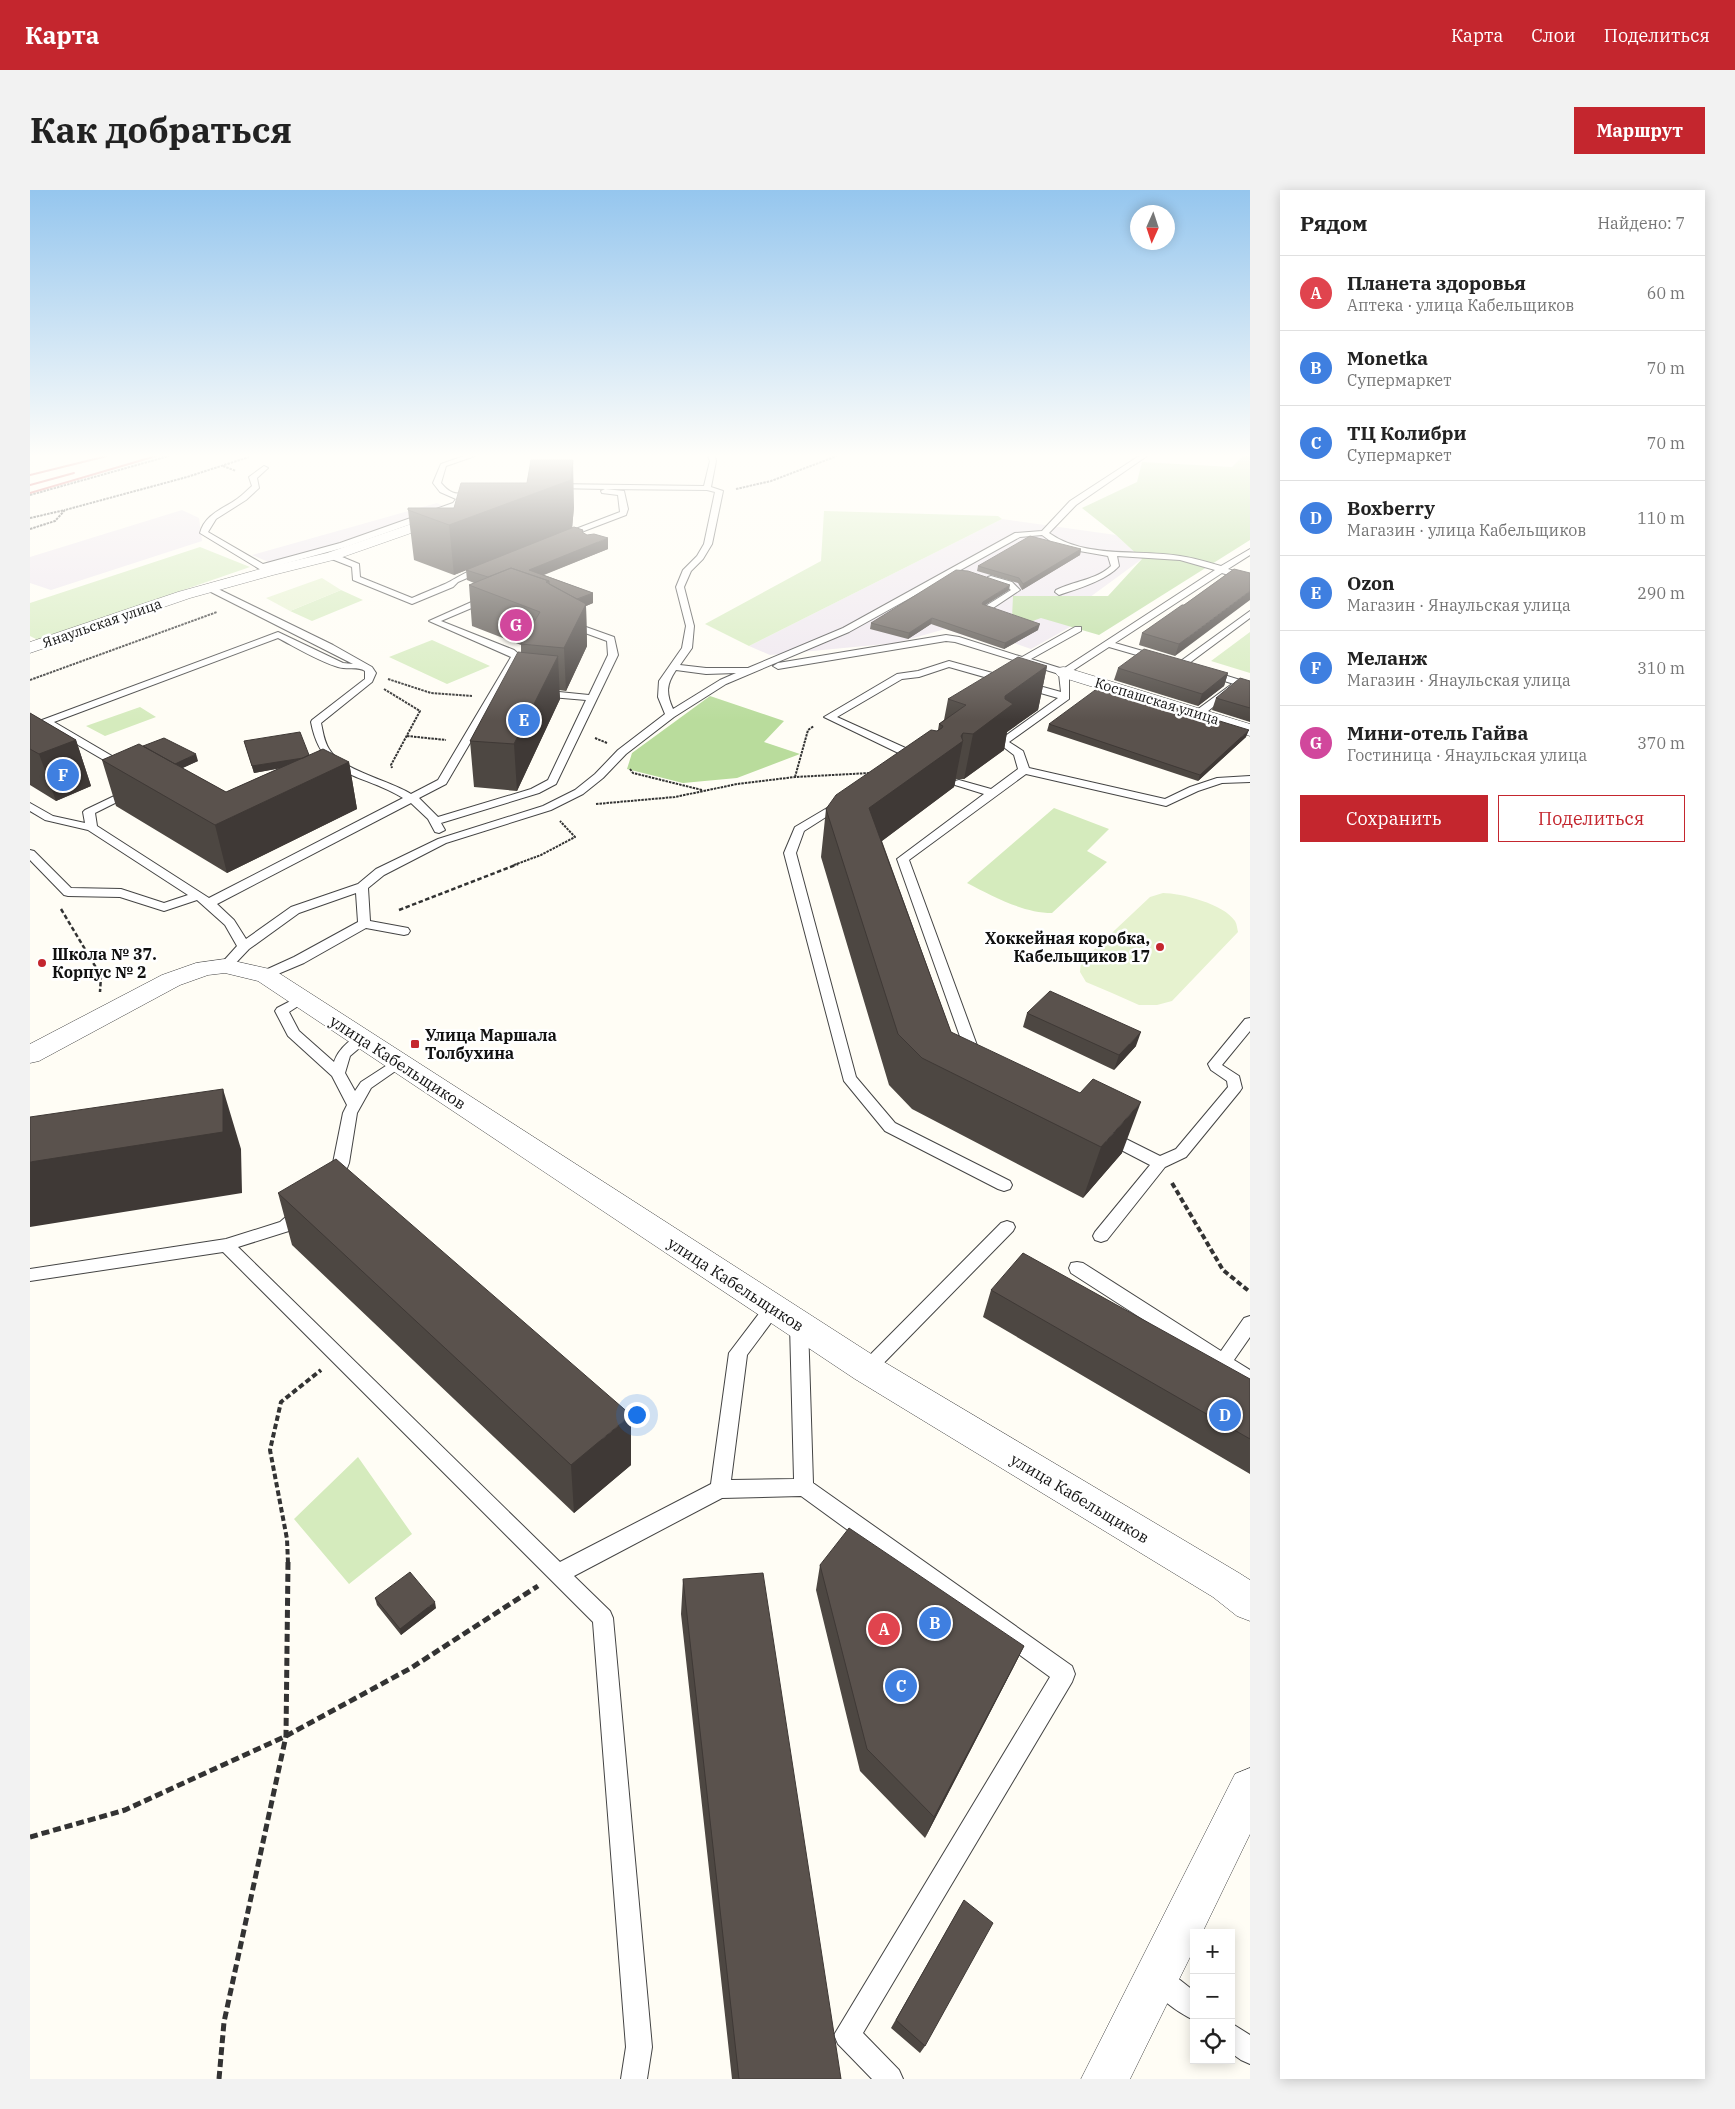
<!DOCTYPE html>
<html lang="ru">
<meta charset="utf-8">
<style>
body{margin:0;font-family:"IBM Plex Serif",serif;background:#f2f2f2;color:#222}
.controls{position:absolute;right:15px;bottom:15px;display:grid;overflow:hidden;border-radius:0px;box-shadow:0 2px 12px #0003}
.controls button{width:45px;height:45px;display:grid;place-items:center;padding:0;border:0;border-bottom:1px solid #e0e0e0;background:#fff;color:#222;font:25px sans-serif}
.compass{position:absolute;left:1100px;top:15px;width:45px;height:45px;border-radius:50%;background:#fff;box-shadow:0 2px 12px #0003;rotate:183deg}
.you{position:absolute;left:606px;top:1224px;width:18px;height:18px;margin:-12px;border:4px solid #fff;border-radius:50%;background:#1a73e8;box-shadow:0 0 0 8px #1a73e833}
.badge{display:grid;place-items:center;width:32px;height:32px;border-radius:50%;background:#c4262e;color:#fff;font-size:16px;font-weight:700}
.pin{position:absolute;translate:-50% -50%;border:2px solid #fff;box-shadow:0 1px 5px #0006}
.list{margin:0;padding:0;list-style:none}
h2{display:flex;justify-content:space-between;align-items:center;height:65px;margin:0;padding:0 20px;font-size:21px}
h2 small{font-size:16px;font-weight:400;color:#767676}
.list li{display:grid;grid-template-columns:32px 1fr auto;gap:15px;align-items:center;box-sizing:border-box;height:75px;padding:0 20px;border-top:1px solid #e0e0e0}
.list b{display:block;font-size:19px;white-space:nowrap}
.list p{margin:0;font-size:16px;white-space:nowrap;color:#767676}
.list em{font-size:16px;font-style:normal;color:#767676}
.actions{display:flex;gap:10px;padding:15px 20px}
.actions a{flex:1;padding:11px 0;border:1px solid #c4262e;border-radius:0px;text-align:center;font-size:18px;color:#c4262e}
.actions .main{background:#c4262e;color:#fff}
.icon{flex:none;width:28px;height:28px;fill:none;stroke:currentColor;stroke-width:2;stroke-linecap:round;stroke-linejoin:round}
.map{position:relative;flex:none;width:1220px;height:1889px;overflow:hidden;border-radius:0px}
header{display:flex;align-items:center;gap:30px;box-sizing:border-box;height:70px;padding:0 25px;background:#c4262e;color:#fff}
header strong{font-size:24px}
nav{display:flex;gap:28px;margin-inline-start:auto;font-size:18px}
.intro{display:flex;align-items:center;justify-content:space-between;box-sizing:border-box;height:120px;padding:0 30px}
h1{margin:0;font-size:35px}
.button{padding:12px 22px;border-radius:0px;background:#c4262e;color:#fff;font-size:18px;font-weight:700}
main{display:flex;gap:30px;padding:0 30px}
aside{flex:1;background:#fff;border-radius:0px;box-shadow:0 2px 12px #0003}
.map>svg:first-child{display:block}
.industrial{fill:#eee6ef}
.green{fill:#d5ebbd}
.forest{fill:#b9dc9c}
.pitch{fill:#e6f2cf}
.lines{fill:none;stroke-linecap:round;stroke-linejoin:round}
.service-casing{stroke:#444;stroke-width:2}
.minor-casing{stroke:#444;stroke-width:1}
.tertiary-casing{stroke:#444;stroke-width:1}
.path-far3{stroke:#333;stroke-width:2;stroke-dasharray:2.5 1;stroke-linecap:butt}
.path-far2{stroke:#333;stroke-width:2.5;stroke-dasharray:4.5 2.5;stroke-linecap:butt}
.path-far1{stroke:#333;stroke-width:4;stroke-dasharray:5.5 3;stroke-linecap:butt}
.path{stroke:#333;stroke-width:5;stroke-dasharray:8 4;stroke-linecap:butt}
.service{fill:#fff;fill-rule:evenodd}
.minor{fill:#fff;fill-rule:evenodd}
.tertiary{fill:#fff;fill-rule:evenodd}
.rail{stroke:#c4262e;stroke-width:2}
.wall{fill:#4d4742}
.shaded-wall{fill:#3f3936}
.building{fill:#5a524d;stroke:#3f3936}
.poi-dot{fill:#c4262e;stroke:#fff;stroke-width:2}
.labels{text-anchor:middle;dominant-baseline:central;stroke-width:5;stroke-linejoin:round;paint-order:stroke}
.far-street-label{font-size:14px;fill:#111;stroke:#fff}
.poi-label{font-size:16px;font-weight:bold;fill:#111;stroke:#fff;text-anchor:start}
.street-label{font-size:16px;fill:#111;stroke:#fff}
</style>
<header>
<strong>Карта</strong>
<nav><a>Карта</a><a>Слои</a><a>Поделиться</a></nav>
</header>
<div class="intro"><h1>Как добраться</h1><a class="button">Маршрут</a></div>
<main>
<div class="map">
<svg width="1220" height="1889" viewBox="0 0 1220 1889">
<rect width="100%" height="100%" fill="#fffdf5"/>
<path class="industrial" d="M407,313l8,4 -172,57 -21,-9z
M152,320l17,8 3,23 -151,49 -21,-7v-26z
M972,329l114,16 26,24 -56,41 -16,27 -39,22 -17,-6 -10,6 -59,-20 -49,14 -126,12 -21,-9z"/>
<path class="green" d="M794,321l174,5 4,3 -253,127 -44,-22 116,-63z
M170,357l50,20 -212,73 -8,-4v-33z
M311,400l22,10 -51,21 -22,-10z
M1220,442v41l-39,-12z
M402,450l58,26 -43,18 -58,-27z
M110,517l16,10 -51,19 -19,-10z
M1024,618l55,21 -22,22 20,11 -55,51c-29,0 -60,-17 -85,-30z
M328,1267l54,77 -63,50 -55,-65z"/>
<path class="forest" d="M1213,266h7v84l-151,95 -58,-17 -14,5 -15,-5 1,-22h95l34,-37 -26,-24 -34,-27 55,-26 5,-20 90,5z
M680,506l74,25 -20,21 36,12 -63,24 -54,5 -56,-14 5,-16z"/>
<path class="pitch" d="M292,388l19,12 -51,21 -24,-13z
M1133,703c18,0 61,11 72,28 2,3 2,7 3,11l-66,69 -15,4h-18l-27,-12 -26,-11 -6,-10 1,-10 69,-65z"/>
<g class="lines">
<defs>
<path id="service" d="M434,266h11l-29,10 -5,17c12,14 16,10 32,10v4l-7,1 5,2v4l-9,-2 -3,5 -113,40 -77,21 4,3 -1,2h-6l-66,-40c5,-19 23,-24 37,-34 6,-4 10,-9 15,-13l-3,-9 15,-11 4,2 -11,10 2,10 -13,12 -30,19 -8,13 55,32 77,-21 113,-40 3,-4 -16,-7 -7,-9 8,-19z
M678,266h7l1,5 -5,26 12,4 -11,53 -9,15 -12,12 -7,16 10,39 -2,22 -12,17 26,3h42l95,-40 172,-95 27,-2 28,-30 69,-45h8l-71,49 -27,28c37,26 88,16 131,23 14,2 27,6 41,10l29,-17v6l-22,14 22,7v6l-28,-9 -107,70 45,13v4h-6l-45,-13 -40,26v26l-60,43 14,9 6,17 136,31 25,-12 27,-9 33,-2v6l-28,1 -24,8 -32,15 -140,-32 -117,86 73,199 -2,3h-10l-2,-3 -71,-200 87,-65 -29,-9 -1,-2 1,-2 4,-1 32,9 27,-20 -4,-14 -17,-13 61,-44 -109,-31 -30,10 -17,2 -65,38 84,38 1,2 -7,4 -91,-44 73,-43 21,-3 31,-10 112,31 -2,-18 -104,-32 -9,-1 -168,28 -5,-3 5,-3 168,-28 13,2 63,20 53,-30h6v4l-50,28 32,10 152,-99 -35,-10 -63,-4 2,10c-12,14 -42,23 -60,29l-4,-3 1,-2c18,-9 40,-10 55,-24l-3,-10 -40,-7 -15,-6 -11,-8 -22,2 -171,95 -123,52 -52,33 -48,37 -23,24 -20,16 -32,16 -105,33 -62,32 -16,13 2,33 38,7 2,3 -2,3 -4,1 -38,-7 -62,35 -38,16 -7,-4 2,-3 33,-15 64,-35 -2,-29 -57,20 -50,36 -19,20 -5,1 -6,-4 18,-20 -12,-21 -28,-25 -33,11 -44,-14 -52,-1 -4,-1 -34,-35v-10l4,1 37,37 50,1 43,14 24,-8 -100,-65 -43,-10 -15,-9v-8l23,13 32,7 -2,-11 2,-2 46,-22 4,1 1,2 -1,2 -40,20 2,13 112,72 194,-100c-42,-26 -81,-18 -92,-76l1,-2 53,-41v-8c-7,-5 -17,-1 -27,-4 -20,-6 -41,-19 -60,-29l-224,84 75,44 1,2 -1,2h-8l-79,-46v-4l236,-88 65,31 10,1 -146,-74v-4l3,-1 123,60 39,22 4,6 -4,9 -51,41c2,9 3,18 8,26 13,22 60,31 82,45l27,-14 73,-123 -82,-36 47,-21 17,-2v4l-12,2 -40,17 73,29 7,6 -75,128 -27,14 19,19 93,-28 17,-9 38,-80 -47,-4 -5,-3 5,-3 50,5 19,-40 -1,-14 -41,-15v-4h6l42,15 4,18 -62,129 -17,9 -98,30 4,7 -6,3 -4,-1 -7,-13 -17,-16 -194,101 17,16 12,19 45,-32 67,-23 18,-15 62,-30 105,-33 32,-16 20,-16 23,-24 47,-36 -7,-17 1,-16 23,-33 4,-22 -10,-39 7,-17 14,-14 7,-12 11,-52 -8,-2 -102,-1 19,2 4,18 -2,6 -63,24h-3v-4l60,-23 -2,-17 -16,-2 -1,-2 4,-2 -51,-1 -4,-2 4,-2 150,2 6,-25zM646,480l30,4 30,-1 -16,7 -47,29c-7,-16 -7,-24 3,-39z
M299,364h6l24,10 1,13 52,21c11,-5 22,-9 33,-14 9,-4 36,-23 45,-16l-32,14 -5,5 -41,17 -59,-24 -1,-13 -23,-9z
M961,386l21,6 8,8 -33,22 -3,-1v-4l27,-17 -5,-4 -18,-5v-4z
M1220,421v7l-66,49h-6v-4z
M1178,480l42,13v6l-45,-14v-4z
M1202,494l5,3 -2,2 -33,27h-8v-4z
M814,608l6,3 -2,2 -44,28 -8,22 60,224 39,46 115,58 2,4 -2,4 -6,2 -6,-2 -113,-58 -41,-50 -60,-228 11,-26z
M272,805l7,4 -20,13 10,19 35,31c4,-12 20,-30 34,-26l2,3 -20,17 -5,17 10,18 6,-9 34,-22h10l2,3 -36,25 -14,25 -8,50 -9,23 -6,2 -6,-2 -2,-4 7,-19 10,-50 4,-8 -15,-29 -44,-40 -13,-25 2,-3z
M1220,828v13l-28,34 17,11 3,12 -2,3 -54,66 -21,10 -58,73 -6,2 -6,-2 -2,-4 2,-4 55,-67 -48,-25 -3,-4 3,-4 5,-1 5,1 48,24 16,-7 52,-62 -1,-6 -16,-11 -3,-6 37,-45z
M271,1017l6,2 2,4 -17,17 -54,17 322,315 151,-78 18,-131 38,-50 6,-2 6,2 3,5 -35,47 -16,125 63,-1 -4,-154 3,-5 6,-2 6,2 3,5 5,158 259,183 3,8 -3,8 -209,351 36,37 4,9h-31l-34,-35 -4,-9 216,-358 -249,-181 -79,2 -148,78 36,35 3,7 39,429 -5,32h-26l5,-32 -33,-425 -370,-370 -193,29v-12l196,-30 54,-17 15,-13z
M977,1031l6,2 2,4 -2,4 -140,143 -6,2 -6,-2 -3,-5 3,-5 140,-141z
M1047,1072l6,1 138,88 23,-33 6,-2v21l-16,23 16,10v16l-33,-19 -146,-94 -2,-5 2,-5z
M1127,1775l9,4 28,22v29c-16,-7 -43,-27 -50,-42l4,-9z
M1201,1833l19,12v29l-9,-4 -10,-7z"/>
<path id="minor" d="M416,322l7,4 -2,3 -114,40 -64,16 -83,23 -160,55v-11l148,-50 86,-24 63,-15z
M1034,477l186,57v12l-192,-60 -3,-4 3,-4z
M195,769l49,11 605,389 360,214 11,7v41l-13,-5 -24,-19 -358,-218 -597,-398 -33,-8 -17,2 -28,10 -141,76 -9,2v-19l132,-69 34,-12z"/>
<path id="tertiary" d="M1220,1578v66l-48,99h-8v16l-64,130h-49l154,-305z"/>
</defs>
<use href="#service" class="service-casing"/>
<use href="#minor" class="minor-casing"/>
<use href="#tertiary" class="tertiary-casing"/>
<path class="path-far3" d="M193,276l13,5
M706,299l35,-8 66,-25
M0,305l139,-39
M0,328l35,-8
M0,339l25,-8 10,-11 122,-33 62,-20
M358,489l43,14 41,3
M0,490l187,-68
M354,499l36,22 -29,54 1,3
M377,546l39,4
M565,548l12,5
M600,579l3,4 69,17
M765,587l13,-47 6,-4
M566,614l79,-7 62,-13 58,-7 75,-4
M484,675l27,-10 34,-18 -15,-16"/>
<path class="path-far2" d="M31,719l40,67 -1,16
M369,720l119,-46"/>
<path class="path-far1" d="M1142,993l51,87 27,22
M258,1373l-1,-24 -17,-89 11,-48 40,-32"/>
<path class="path" d="M0,1647l95,-27 161,-74 125,-68 127,-82
M189,1889l5,-57 62,-286 2,-174"/>
<use href="#service" class="service"/>
<use href="#minor" class="minor"/>
<use href="#tertiary" class="tertiary"/>
<path class="rail" d="M0,285l77,-19
M0,295l44,-12
M0,303l126,-37"/>
</g>
<path class="wall" d="M544,317l-2,21 11,2v3l25,16 -64,26 49,18v10l-7,3 1,40 -21,45 -7,-1 1,9 -43,92 -43,-4 -4,-46 51,-88v-8l-49,-19 -3,-41 5,-2 -7,-3 -1,-10 -12,5 -40,-15 -6,-50z
M1051,359l-1,6 -58,35 -4,-7 -41,-12 1,-5z
M1204,379l-59,87 -36,-11 3,-12 42,-28z
M979,400l-24,15 53,25 -34,19 -73,-25 -23,15 -38,-10 1,-6z
M1017,476l-9,44 -31,22 -3,18 -40,29h-8l-2,8 -72,54 69,191 171,121 -39,45 -171,-89 -23,-24 -68,-228 5,-48 112,-79 1,-6 5,-4 4,-21z
M1088,478l110,5 -4,13 -26,20 -84,-26z
M1220,491v41l-38,-12 4,-12z
M0,523l46,27 15,46 -35,15 -26,-16z
M1019,534l197,13 -48,44 -151,-50z
M214,551l65,14 40,7 8,47 -130,64 -111,-67 -14,-46 41,-14 55,15 -16,7 44,24 54,-24 -26,5z
M997,823l109,33 -22,24 -91,-43z
M248,1003l353,272 -57,48 -282,-268z
M961,1100l259,89v95l-267,-157z
M790,1375l204,81 -12,24 -87,168 -65,-67 -44,-181z
M653,1389l158,500h-109l-51,-465z
M345,1408l61,10 -35,27 -24,-30z
M934,1710l-39,146 -5,7 -29,-25z"/>
<path class="shaded-wall" d="M543,270l1,47 -2,22 -118,46 -5,-50z
M578,348v11l-78,31 -1,-10z
M1051,359l-1,6 -58,35 1,-6z
M980,395l-1,5 -27,17 1,-5z
M1220,401v9l-75,56 4,-12z
M563,403v10l-7,3 1,40 -21,45 -2,-43 1,-43z
M902,428l-1,6 -23,15 1,-6z
M1010,434l-2,6 -34,19 1,-6z
M528,466l2,43 -43,92 -3,-47z
M1017,476l-9,44 -31,22 -3,18 -40,29 9,-45 32,-38z
M1198,483l-4,13 -26,20 4,-12z
M1219,540l-3,7 -48,44 2,-6z
M933,543l-1,8h1l-9,46 -91,68 6,-47 92,-72z
M46,550l15,46 -35,15 -17,-47z
M166,564l2,7 -26,12 -2,-7z
M279,567l1,6 -56,10 -2,-7z
M319,572l8,47 -130,64 -12,-48z
M1111,842l-5,14 -22,24 5,-15z
M193,899l18,60 1,44 -212,34v-65z
M1111,912l-19,51 -39,45 18,-51z
M601,1225v50l-57,48 -3,-48z
M405,1412l1,6 -35,27 -1,-6z
M994,1456l-12,24 -87,168 9,-21z"/>
<path class="building" d="M501,270h42l-2,20 -122,45 -41,-15v-2h46l7,-25h66z
M544,337l9,3 -1,2 5,3 7,-1 14,4 -79,32 64,23 -16,6 -28,-15v-3l-38,-13 -23,9 -22,-7z
M1000,346l51,13 -58,35 -4,-6 -41,-12z
M481,378l38,13 -3,1 40,22 -22,44 -43,-4 19,-32 -71,-27z
M1204,379l16,4v18l-71,53 -37,-11 40,-28h2z
M926,380l12,1 42,14 -27,17 -1,2 58,20 -35,19 -73,-25 -23,15 -38,-10z
M1114,459l84,24 -26,21 -84,-26z
M488,462l40,4 -44,88 -44,-3z
M988,467l29,9 -42,30v3l8,5 -40,30 -10,-1 -2,3 2,5 -94,67 82,224 129,61 13,-14 48,23 -40,45 -179,-89 -24,-24 -72,-225 10,-14 95,-65 6,1 5,-3 1,-2 -4,-2 27,-19 -18,-6z
M1210,488l10,3v27l-34,-10z
M1072,495l147,45 -49,45 -151,-51z
M0,523l46,27 -37,14 -9,-5z
M270,542l9,23 -6,3 -51,8 -8,-25z
M134,548l32,16 -21,10 -32,-18z
M109,554l87,48 97,-43 26,13 -134,63 -113,-65z
M1020,801l91,41 -22,23 -92,-42z
M193,899v43l-193,30v-45z
M306,969l295,256 -60,50 -293,-272z
M993,1063l227,126v60l-259,-149z
M819,1338l175,118 -90,171 -67,-68 -47,-184z
M380,1382l25,30 -35,27 -25,-31z
M733,1383l78,506h-102l-56,-500z
M934,1710l29,23 -68,123 -29,-26z"/>
<linearGradient id="sky" x2="0" y2="1"><stop stop-color="#95c6ee"/><stop offset="0.5" stop-color="#fffefa"/><stop offset="1" stop-color="#fffefa" stop-opacity="0"/></linearGradient>
<rect width="1220" height="531" fill="url(#sky)"/>
<g class="poi-dot">
<circle cx="1130" cy="757" r="5"/>
<circle cx="12" cy="773" r="5"/>
<rect x="380" y="849" width="10" height="10" rx="2.5"/>
</g>
<g class="labels">
<g class="far-street-label">
<text transform="translate(72 433) rotate(-19)">Янаульская улица</text>
<text transform="translate(1127 511) rotate(17)">Коспашская улица</text>
</g>
<g class="poi-label">
<text x="1120" y="748" text-anchor="end">Хоккейная коробка,<tspan x="1120" dy="18">Кабельщиков 17</tspan></text>
<text x="22" y="764">Школа № 37.<tspan x="22" dy="18">Корпус № 2</tspan></text>
<text x="395" y="845">Улица Маршала<tspan x="395" dy="18">Толбухина</tspan></text>
</g>
<g class="street-label">
<text transform="translate(368 872) rotate(33)">улица Кабельщиков</text>
<text transform="translate(706 1094) rotate(33)">улица Кабельщиков</text>
<text transform="translate(1050 1308) rotate(31)">улица Кабельщиков</text>
</g>
</g>
</svg>
<div class="controls">
<button>+</button>
<button>−</button>
<button><svg class="icon" aria-label="locate" viewBox="0 0 24 24"><circle cx="12" cy="12" r="6"/><path d="M12 2v4M12 18v4M2 12h4M18 12h4"/></svg></button>
</div>
<svg class="compass" viewBox="-18 -18 36 36"><path d="M0-13l5 13h-10z" fill="#e53935"/><path d="M0 13l5-13h-10z" fill="#767676"/></svg>
<div class="you"></div>
<div class="pin badge" style="left:854px;top:1439px;background:#e0444e">A</div>
<div class="pin badge" style="left:905px;top:1433px;background:#3f7fe0">B</div>
<div class="pin badge" style="left:871px;top:1496px;background:#3f7fe0">C</div>
<div class="pin badge" style="left:1195px;top:1225px;background:#3f7fe0">D</div>
<div class="pin badge" style="left:494px;top:530px;background:#3f7fe0">E</div>
<div class="pin badge" style="left:33px;top:585px;background:#3f7fe0">F</div>
<div class="pin badge" style="left:486px;top:435px;background:#d1479c">G</div>
</div>
<aside>
<h2>Рядом<small>Найдено: 7</small></h2>
<ul class="list">
<li><span class="badge" style="background:#e0444e">A</span><div><b>Планета здоровья</b><p>Аптека · улица Кабельщиков</p></div><em>60 m</em></li>
<li><span class="badge" style="background:#3f7fe0">B</span><div><b>Monetka</b><p>Супермаркет</p></div><em>70 m</em></li>
<li><span class="badge" style="background:#3f7fe0">C</span><div><b>ТЦ Колибри</b><p>Супермаркет</p></div><em>70 m</em></li>
<li><span class="badge" style="background:#3f7fe0">D</span><div><b>Boxberry</b><p>Магазин · улица Кабельщиков</p></div><em>110 m</em></li>
<li><span class="badge" style="background:#3f7fe0">E</span><div><b>Ozon</b><p>Магазин · Янаульская улица</p></div><em>290 m</em></li>
<li><span class="badge" style="background:#3f7fe0">F</span><div><b>Меланж</b><p>Магазин · Янаульская улица</p></div><em>310 m</em></li>
<li><span class="badge" style="background:#d1479c">G</span><div><b>Мини-отель Гайва</b><p>Гостиница · Янаульская улица</p></div><em>370 m</em></li>
</ul>
<div class="actions"><a class="main">Сохранить</a><a>Поделиться</a></div>
</aside>
</main>
